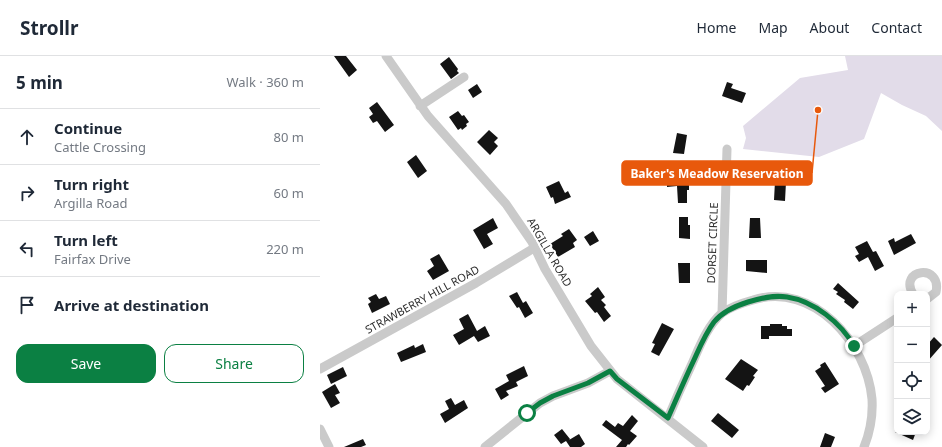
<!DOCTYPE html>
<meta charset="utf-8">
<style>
body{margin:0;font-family:"Noto Sans",sans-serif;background:#f6f6f7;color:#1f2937}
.controls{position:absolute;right:12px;bottom:12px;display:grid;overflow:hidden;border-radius:8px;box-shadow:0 2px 10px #0003}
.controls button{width:36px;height:36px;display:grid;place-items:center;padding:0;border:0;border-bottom:1px solid #e0e1e3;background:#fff;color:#1f2937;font:20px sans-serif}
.stop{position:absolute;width:12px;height:12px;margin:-9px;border:3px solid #0b8043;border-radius:50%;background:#fff}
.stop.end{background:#0b8043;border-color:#fff;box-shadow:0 1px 4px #0008}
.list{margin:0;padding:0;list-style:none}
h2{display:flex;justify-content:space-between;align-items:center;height:52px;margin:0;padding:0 16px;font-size:17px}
h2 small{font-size:13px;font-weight:400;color:#747a83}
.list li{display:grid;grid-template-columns:26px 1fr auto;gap:12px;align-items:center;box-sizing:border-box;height:56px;padding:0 16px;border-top:1px solid #e0e1e3}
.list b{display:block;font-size:15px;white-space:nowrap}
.list p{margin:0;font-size:13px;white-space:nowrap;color:#747a83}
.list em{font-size:13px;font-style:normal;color:#747a83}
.actions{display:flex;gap:8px;padding:12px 16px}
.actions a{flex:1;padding:9px 0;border:1px solid #0b8043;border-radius:12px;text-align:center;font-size:14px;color:#0b8043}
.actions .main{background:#0b8043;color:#fff}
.icon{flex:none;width:22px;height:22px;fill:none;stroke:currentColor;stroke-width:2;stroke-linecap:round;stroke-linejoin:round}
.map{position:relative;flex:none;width:622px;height:391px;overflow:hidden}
header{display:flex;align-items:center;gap:24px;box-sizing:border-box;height:56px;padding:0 20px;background:#fff;border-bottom:1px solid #e0e1e3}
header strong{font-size:19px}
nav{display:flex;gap:22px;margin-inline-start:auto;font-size:14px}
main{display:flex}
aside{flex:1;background:#fff}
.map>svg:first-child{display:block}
.green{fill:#e2dce9}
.building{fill:#141414}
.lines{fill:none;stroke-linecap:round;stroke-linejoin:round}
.minor{stroke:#cacaca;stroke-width:9}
.route{stroke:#0b8043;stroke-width:5}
.labels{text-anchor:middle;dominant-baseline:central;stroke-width:4;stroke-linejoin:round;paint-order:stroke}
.street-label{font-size:11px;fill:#2d2d2d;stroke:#fff}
.leader{fill:none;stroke:#e8590c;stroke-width:1.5}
.callout-dot{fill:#e8590c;stroke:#fff;stroke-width:1.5}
.callout{fill:#e8590c;stroke:#e8590c;stroke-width:1.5}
.callout-label{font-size:12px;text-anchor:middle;font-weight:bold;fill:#fff}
</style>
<header>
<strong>Strollr</strong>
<nav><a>Home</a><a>Map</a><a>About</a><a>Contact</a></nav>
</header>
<main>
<aside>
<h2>5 min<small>Walk · 360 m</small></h2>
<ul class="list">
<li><svg class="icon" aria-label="ahead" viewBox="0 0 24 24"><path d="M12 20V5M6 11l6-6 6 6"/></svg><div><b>Continue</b><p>Cattle Crossing</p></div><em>80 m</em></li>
<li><svg class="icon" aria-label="right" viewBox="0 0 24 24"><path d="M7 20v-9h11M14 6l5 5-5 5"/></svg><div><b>Turn right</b><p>Argilla Road</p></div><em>60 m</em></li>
<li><svg class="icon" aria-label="left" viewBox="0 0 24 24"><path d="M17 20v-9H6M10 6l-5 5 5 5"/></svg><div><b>Turn left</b><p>Fairfax Drive</p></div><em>220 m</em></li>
<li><svg class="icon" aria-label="arrive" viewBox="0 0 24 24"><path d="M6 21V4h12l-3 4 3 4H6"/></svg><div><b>Arrive at destination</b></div></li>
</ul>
<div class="actions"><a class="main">Save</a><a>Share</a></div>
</aside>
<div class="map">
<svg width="622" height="391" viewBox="0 0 622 391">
<rect width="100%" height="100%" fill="#fff"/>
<path class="green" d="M525,0h97v75l-16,-15 -24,-11 -21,-12 -17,46 -45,18 -76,-8 3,-11 -3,-12 57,-48 48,-8z"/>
<path class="building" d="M14,0h12l11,14 -8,7z
M129,1l9,12 -1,2 2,2 -8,6 -11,-15z
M407,26l6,2 -2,4 15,5 -4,10 -20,-7z
M157,28l5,8 -9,6 -5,-8z
M57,46l17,23 -9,7 -8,-11 -4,2 -4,-6 4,-3 -4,-6z
M138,55l4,5 2,-1 5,7 -3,2 1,2 -5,4 -1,-2 -3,2 -9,-13z
M169,74l9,8 -4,4 4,4 -8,9 -13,-13z
M357,77l10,2 -3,19 -11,-1z
M96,99l11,16 -9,7 -11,-16z
M358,115h11v19h-2v13h-9l-1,-17 -10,1v-8h11z
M239,125l6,12 3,-2 3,6 -16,7 -2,-7 -2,1 -5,-11z
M455,125l11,1 -1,19 -11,-1z
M359,161h9v8h2v14l-11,-1z
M173,162l5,10 -11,6 6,10 -9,5 -11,-19z
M430,162h10l1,20h-12z
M249,173l8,11 -4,3 2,4 -17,10 -8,-13 13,-8 -2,-2z
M273,175l6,10 -9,5 -6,-9z
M591,178l5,9 -22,12 -6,-14 6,-3 1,4z
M547,185l6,11 3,-1 8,15 -9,5 -7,-14 -9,5 -4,-6 4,-2 -4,-7z
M119,198l10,17 -16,9 -6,-9 7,-5 -4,-7z
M426,204h21v13l-21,-2z
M358,207h12v20h-11z
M518,227l21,19 -6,7 -9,-7 1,-2 -9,-6 2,-2 -5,-3z
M278,231l7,10 -4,3 5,5 -2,2 7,9 -7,6 -7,-10 -2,1 -10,-12 7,-5 -2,-2z
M197,236l6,11 3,-2 7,12 -8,5 -6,-11 -2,1 -8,-12z
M56,238l3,5 7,-3 4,8 -18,9 -4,-9 3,-2 -3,-4z
M148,258l9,17 8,-5 5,10 -12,6 -4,-6 -15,9 -6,-10 11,-6 -5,-10z
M342,267l12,6 -15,27 -8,-4 4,-8 -3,-1z
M450,268h12v2h5v3h5v7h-23v3h-8v-13h9z
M614,281l8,8 -15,17v-17z
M103,288l3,8 -25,10 -4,-9 17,-8 1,3z
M421,303l17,11 -5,6 2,1 -6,9 -2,-1 -4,6 -18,-12z
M505,306l14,22 -14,9 -4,-5 4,-2 -10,-15 6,-4 -1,-2z
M204,310l4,10 -12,6 2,4 -12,5 3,4 -8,5 -6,-11 14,-8 -3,-6z
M23,311l4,9 -16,8 -4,-9z
M15,328l5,9 -5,2 5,8 -9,5 -9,-16z
M131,342l4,7 9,-5 4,8 -23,15 -5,-9 9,-5 -4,-8z
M398,357l21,17 -7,8 -21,-17z
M312,359l6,6 -8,10 7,5 -8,9 -1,-1 -2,3h-10l6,-7 -20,-15 4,-5 9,7 3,-4 5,3z
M242,373l8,10 -1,1 10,-6 6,10 -4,3h-11l-4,-6 -5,3 -7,-9z
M575,376h21l-3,8z
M505,377l10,4 -4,10h-11z
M43,383l3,6 -5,2h-17z"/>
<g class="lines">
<path class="minor" d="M66,0l42,60 78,88 26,38 13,27 46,77 26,33 86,68
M100,50l44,-29
M593,238c-15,-25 29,-31 23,-2l-9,7
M402,257l5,-164
M534,290l43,-28
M0,313l156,-86 58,-35
M348,362c7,-17 15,-35 23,-52 8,-18 16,-40 31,-53 9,-6 20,-10 31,-13 60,-19 114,43 119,99 1,17 -2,33 -8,48
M0,373l9,18
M165,391l55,-44 13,-7 35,-13 22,-12"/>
</g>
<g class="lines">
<path class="route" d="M207,357l13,-10 13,-7 35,-13 22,-12 7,8 51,39c8,-18 16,-37 25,-56 6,-13 12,-28 21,-40 9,-11 21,-16 34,-20 13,-4 25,-7 39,-5 27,4 54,26 67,49"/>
</g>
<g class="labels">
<g class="street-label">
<text transform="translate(392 187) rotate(-88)">DORSET CIRCLE</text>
<text transform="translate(230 196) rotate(60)">ARGILLA ROAD</text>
<text transform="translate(102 243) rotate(-29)">STRAWBERRY HILL ROAD</text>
</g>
</g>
<path class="leader" d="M498 54L492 117"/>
<circle class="callout-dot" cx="498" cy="54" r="4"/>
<rect class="callout" x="302" y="105" width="190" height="24" rx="4"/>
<g class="callout-label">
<text x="397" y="122">Baker's Meadow Reservation</text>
</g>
</svg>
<div class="controls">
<button>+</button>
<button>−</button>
<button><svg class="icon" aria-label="locate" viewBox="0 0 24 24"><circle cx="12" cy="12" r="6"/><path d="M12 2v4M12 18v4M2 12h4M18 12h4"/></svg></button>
<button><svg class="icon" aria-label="layers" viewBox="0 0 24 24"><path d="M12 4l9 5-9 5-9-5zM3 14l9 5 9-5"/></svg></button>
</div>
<div class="stop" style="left:207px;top:357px"></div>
<div class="stop end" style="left:534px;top:290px"></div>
</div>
</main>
